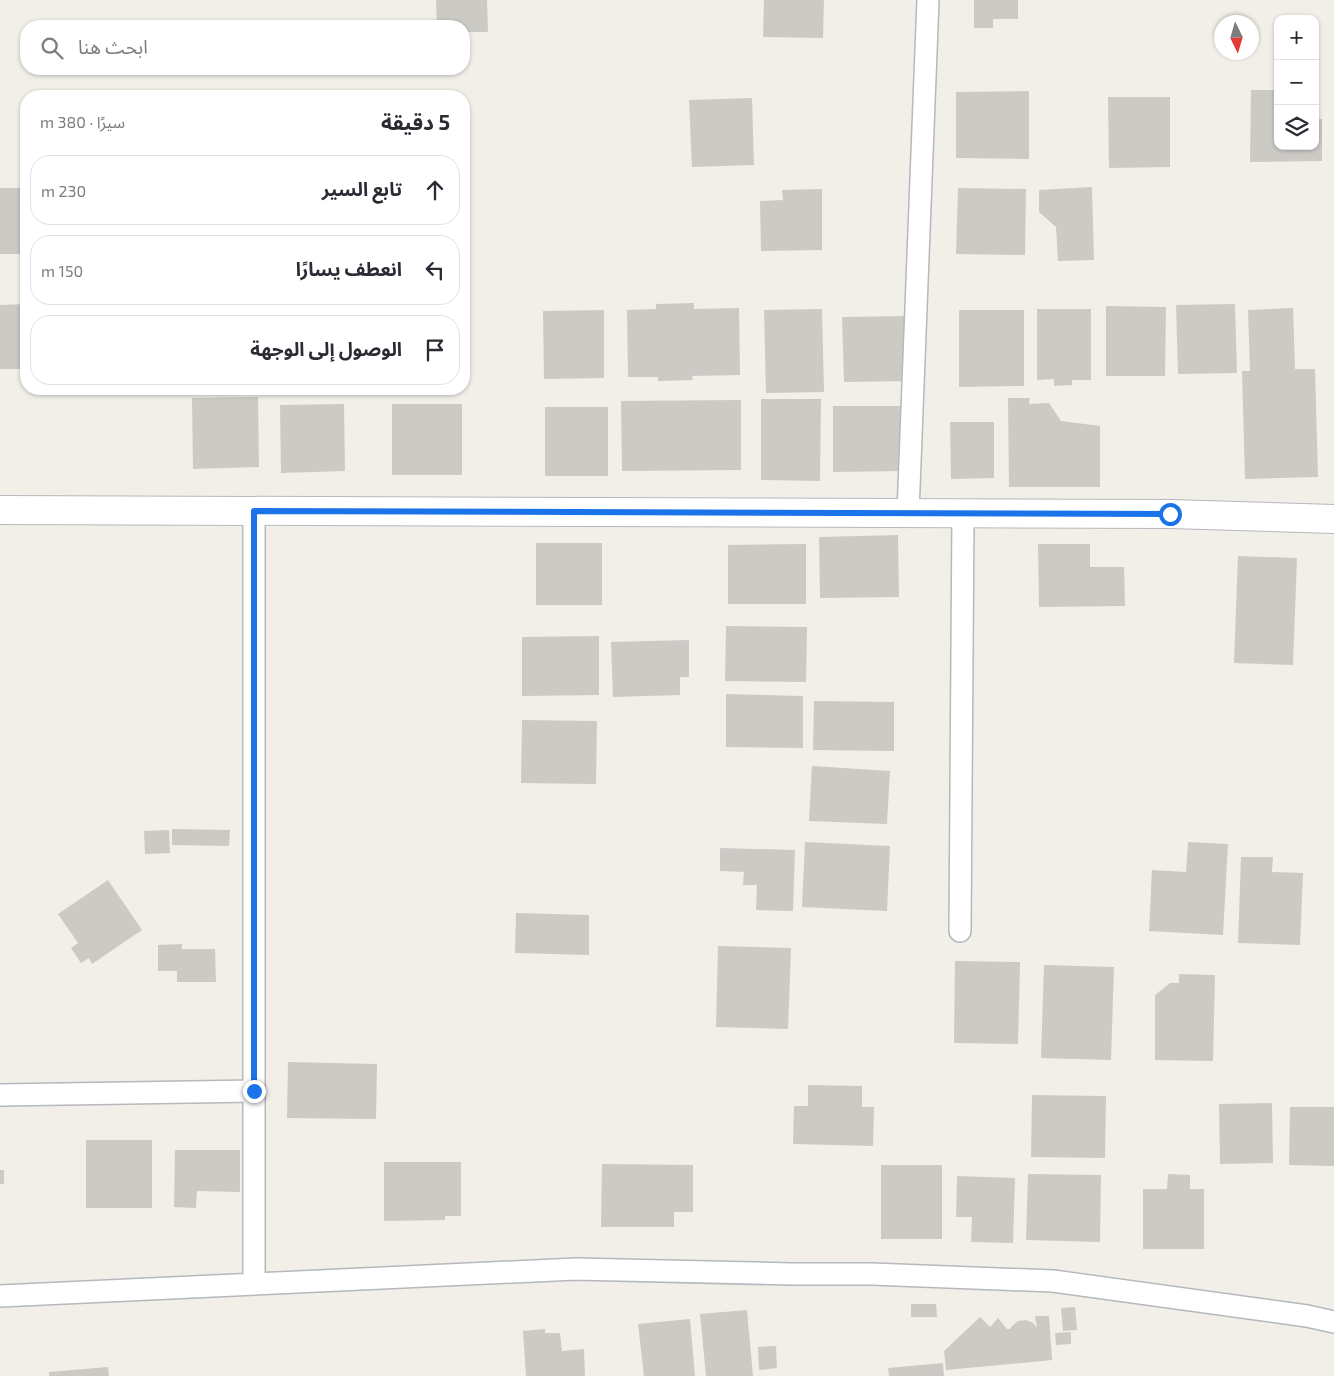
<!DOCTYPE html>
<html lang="ar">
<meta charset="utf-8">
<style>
body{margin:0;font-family:"Exo 2","Noto Sans Arabic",sans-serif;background:#f7f7f7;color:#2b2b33;direction:rtl}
.controls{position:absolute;right:15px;top:15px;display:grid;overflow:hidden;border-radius:10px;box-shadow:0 1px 4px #0004}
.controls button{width:45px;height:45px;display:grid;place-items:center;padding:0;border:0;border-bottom:1px solid #e1e1e2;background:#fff;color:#2b2b33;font:25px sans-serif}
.compass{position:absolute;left:1214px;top:15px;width:45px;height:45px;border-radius:50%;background:#fff;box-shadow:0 1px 4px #0004;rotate:175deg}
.stop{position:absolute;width:15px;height:15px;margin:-11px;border:4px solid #1a73e8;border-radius:50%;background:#fff}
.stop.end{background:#1a73e8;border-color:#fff;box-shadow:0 1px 5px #0008}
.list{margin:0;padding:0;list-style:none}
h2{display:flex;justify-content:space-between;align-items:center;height:65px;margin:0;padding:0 20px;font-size:21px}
h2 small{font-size:16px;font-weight:400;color:#7c7c81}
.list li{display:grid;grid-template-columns:32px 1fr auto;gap:15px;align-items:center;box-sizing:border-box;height:70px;margin:0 10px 10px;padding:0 10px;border:1px solid #e1e1e2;border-radius:20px}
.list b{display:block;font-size:19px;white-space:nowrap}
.list em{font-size:16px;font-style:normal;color:#7c7c81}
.icon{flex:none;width:28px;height:28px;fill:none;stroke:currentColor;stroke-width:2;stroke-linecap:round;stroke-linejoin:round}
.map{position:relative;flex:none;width:1334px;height:1376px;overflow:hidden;direction:ltr}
.search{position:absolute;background:#fff;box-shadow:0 1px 4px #0004;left:20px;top:20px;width:450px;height:55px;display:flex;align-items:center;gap:12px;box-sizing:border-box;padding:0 18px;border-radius:20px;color:#7c7c81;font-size:19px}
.panel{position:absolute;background:#fff;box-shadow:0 1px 4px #0004;left:20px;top:90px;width:450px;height:305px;border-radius:20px;direction:rtl}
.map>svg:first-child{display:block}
.building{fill:#cccac5}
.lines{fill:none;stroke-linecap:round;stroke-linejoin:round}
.minor-casing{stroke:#b5b8bc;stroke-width:24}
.tertiary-casing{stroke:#b5b8bc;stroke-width:30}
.minor{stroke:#fff;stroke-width:21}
.tertiary{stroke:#fff;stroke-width:28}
.route{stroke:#1a73e8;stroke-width:6}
</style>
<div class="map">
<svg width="1334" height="1376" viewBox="0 0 1334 1376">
<rect width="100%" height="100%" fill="#f1efe8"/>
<path class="building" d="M436,0h51l1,32h-24v-6h-27z
M764,0h60l-1,38 -60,-1z
M974,0h44v19h-25v9h-19z
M1251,90h27v56h37v-27h7v42l-72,1z
M267,91v5h-55v-3z
M1029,91v68l-73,-1v-66z
M342,93v3h-62v-2z
M1108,97h62v70l-61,1z
M752,98l2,67 -62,2 -3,-67z
M1092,187l2,73 -36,1 -2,-34 -17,-15v-22z
M0,188h26v66h-26z
M958,188l68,1 -1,66 -69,-1z
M822,189v61l-61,1 -1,-50 23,-1 -1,-10z
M694,303v6l45,-1 1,67 -48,1 1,4 -35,1v-4h-30l-1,-67 29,-1v-5z
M26,304v65h-26v-64z
M1235,304l2,69 -59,1 -2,-69z
M1106,306l60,1 -1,69h-59z
M1293,308l2,61h20l3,108 -73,2 -3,-108h8l-2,-61z
M822,309l2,83 -58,1 -2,-83z
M1037,309h54v71h-19v5l-18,1v-7l-17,1z
M604,310v68l-60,1 -1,-68z
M959,310h65v76l-65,1z
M910,316l1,65 -67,1 -2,-65z
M258,397l1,70 -66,2 -1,-71z
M1008,398h22l-1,6 20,-1 12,18 39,5v61h-91z
M761,399h60l-1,82 -59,-1z
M741,400v70l-119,1 -1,-70z
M344,404l1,67 -64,2 -1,-68z
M392,404h70v71h-70z
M833,406h70v65l-70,1z
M545,407h63v69h-63z
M950,422h44v56l-43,1z
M898,535l1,62 -79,1 -1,-61z
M536,543h66v62h-66z
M806,544v60h-78v-59z
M1038,544h52v23h34l1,39 -86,1z
M1238,556l59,2 -4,107 -59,-2z
M726,626l81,1 -1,55 -81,-1z
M599,636v59l-77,1v-59z
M689,640v37h-9v18l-67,2 -2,-55z
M726,694l77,2v52l-77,-1z
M814,701l80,1v49l-81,-1z
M522,720l75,1 -1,63 -75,-1z
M812,766l78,5 -3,53 -78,-3z
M172,829l58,1 -1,16 -57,-1z
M169,830l1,23 -25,1 -1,-23z
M805,842l85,4 -3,65 -85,-4z
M1188,842l40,2 -5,91 -74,-4 3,-61 34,2z
M720,848l75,2 -2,61 -37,-1 1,-25h-14l1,-13 -24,-1z
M1241,857h32l-1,15 31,1 -3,72 -62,-2z
M108,880l34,50 -50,34 -3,-6 -8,5 -10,-15 7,-5 -20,-29z
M516,913l73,2v40l-74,-2z
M182,944v5h33l1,33h-39v-11h-19v-26z
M718,946l73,2 -3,81 -72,-2z
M955,961l65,1 -2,82 -64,-1z
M1044,965l70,2 -3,93 -70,-2z
M1179,974l36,1 -2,86 -58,-1v-65l15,-12h9z
M288,1062l89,2 -1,55 -89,-1z
M808,1085l54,1v21h12l-1,39 -80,-2 1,-38h14z
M1032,1095l74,1 -1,62 -74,-1z
M1272,1103l1,60 -53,1 -1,-60z
M1290,1107h44v59l-45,-1z
M86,1140h66v68h-66z
M175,1150h65v42l-43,-1 -1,17 -22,-1z
M384,1162h77v54h-16v4l-61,1z
M602,1164l91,1v47h-19v15h-73z
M881,1165h61v74h-61z
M0,1170h4v14h-4z
M1028,1174l73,1 -1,67 -74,-2z
M1168,1174l22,1v14h14v60h-61v-60h24z
M957,1176l58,2 -2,65 -42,-1 1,-25h-16z
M911,1304h25l1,13h-26z
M1075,1307l2,23 -14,1 -2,-23z
M747,1310l6,66h-47l-6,-62z
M1035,1316h14l3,44 -106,10 -2,-19 36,-34 10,10 8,-9 9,11h3l2,-3 6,-5 8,-1 7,3 4,5z
M690,1319l5,57h-51l-6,-52z
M545,1329v4h15l2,18 22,-2 1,27h-59l-3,-45z
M1071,1332v12l-15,1 -1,-12z
M776,1346l1,22 -18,2 -1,-23z
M943,1363l1,13h-55l-1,-8z
M108,1367l1,9h-60v-4z"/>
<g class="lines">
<defs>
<path id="minor" d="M908,513l20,-513
M960,931l3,-418
M0,1095l254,-4
M254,1284v-773
M0,1296l576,-27 215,5h81l181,7 254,35 27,6"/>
<path id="tertiary" d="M0,510l1170,4 164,5"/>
</defs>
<use href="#minor" class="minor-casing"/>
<use href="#tertiary" class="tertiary-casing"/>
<use href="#minor" class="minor"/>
<use href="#tertiary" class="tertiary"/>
</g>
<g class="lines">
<path class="route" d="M254,1091v-580l916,3"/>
</g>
</svg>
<div class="controls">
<button>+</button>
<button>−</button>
<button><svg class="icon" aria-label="layers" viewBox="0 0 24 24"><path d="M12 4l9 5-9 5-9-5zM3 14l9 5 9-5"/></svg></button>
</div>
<svg class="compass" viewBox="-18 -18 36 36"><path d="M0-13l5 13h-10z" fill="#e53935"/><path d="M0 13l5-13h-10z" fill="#7c7c81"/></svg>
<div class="stop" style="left:1170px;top:514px"></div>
<div class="stop end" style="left:254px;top:1091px"></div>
<div class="search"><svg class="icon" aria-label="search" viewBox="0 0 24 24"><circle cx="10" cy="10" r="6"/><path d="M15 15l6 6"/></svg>ابحث هنا</div>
<section class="panel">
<h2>5 دقيقة<small>سيرًا · 380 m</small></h2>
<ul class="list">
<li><svg class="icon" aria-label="ahead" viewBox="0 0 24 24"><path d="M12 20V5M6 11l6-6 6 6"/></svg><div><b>تابع السير</b></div><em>230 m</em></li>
<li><svg class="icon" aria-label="left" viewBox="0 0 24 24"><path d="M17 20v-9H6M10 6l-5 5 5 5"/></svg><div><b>انعطف يسارًا</b></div><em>150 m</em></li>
<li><svg class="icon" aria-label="arrive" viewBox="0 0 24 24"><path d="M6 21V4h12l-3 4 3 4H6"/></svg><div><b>الوصول إلى الوجهة</b></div></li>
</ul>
</section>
</div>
